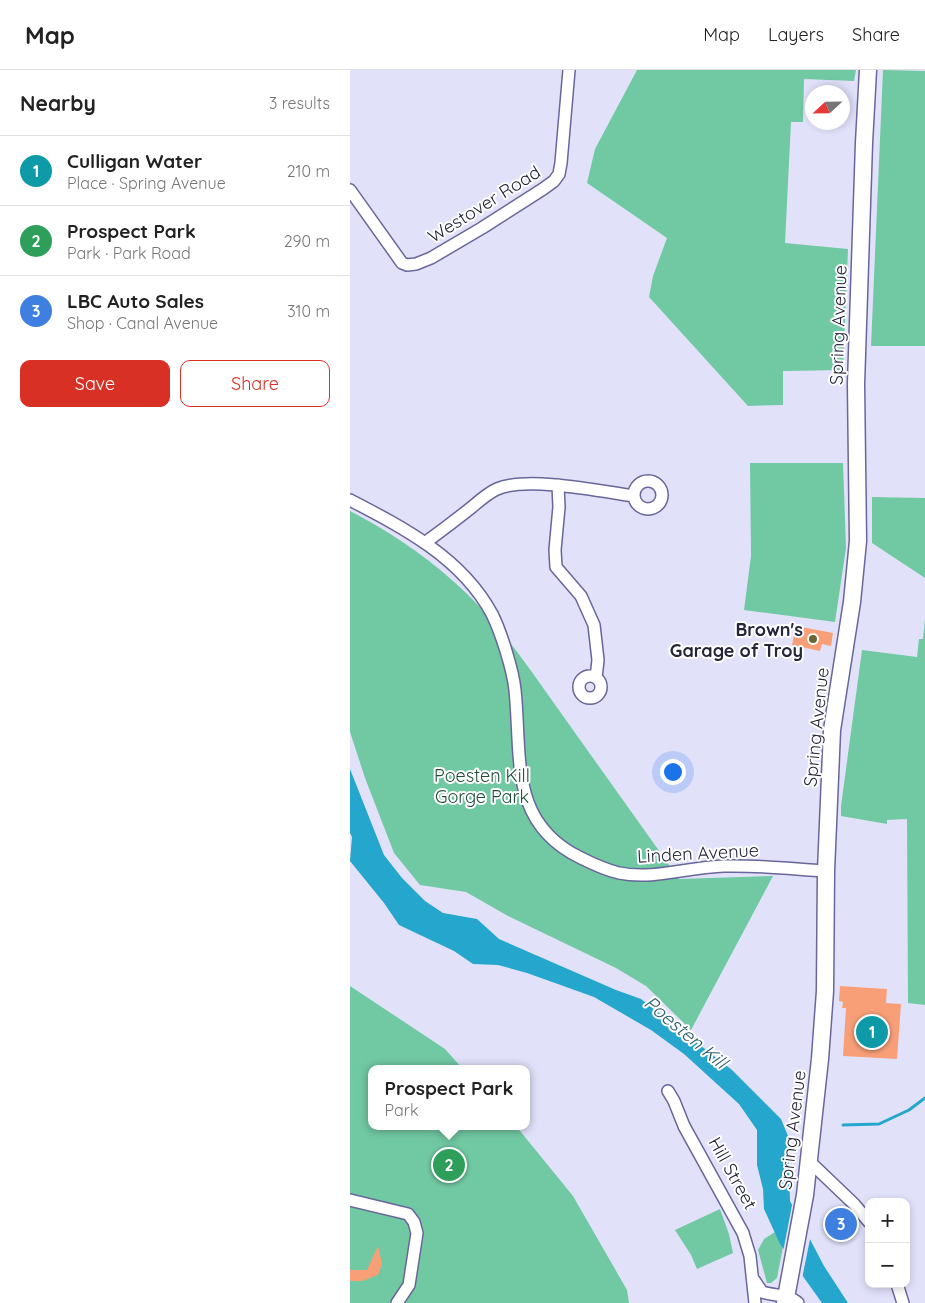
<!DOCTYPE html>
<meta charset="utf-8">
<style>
body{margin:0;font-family:Quicksand,sans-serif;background:#f2f2f2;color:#222}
.controls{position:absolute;right:15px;bottom:15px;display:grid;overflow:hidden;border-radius:10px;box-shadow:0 2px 8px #0003}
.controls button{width:45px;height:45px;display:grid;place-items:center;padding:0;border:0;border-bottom:1px solid #e0e0e0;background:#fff;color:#222;font:25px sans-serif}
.compass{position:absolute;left:455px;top:15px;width:45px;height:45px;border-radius:50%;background:#fff;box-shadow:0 2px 8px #0003;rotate:248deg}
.you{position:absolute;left:322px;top:701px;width:18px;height:18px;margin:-12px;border:4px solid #fff;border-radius:50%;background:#1a73e8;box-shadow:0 0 0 8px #1a73e833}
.badge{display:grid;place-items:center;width:32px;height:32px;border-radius:50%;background:#d93025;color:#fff;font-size:16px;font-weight:700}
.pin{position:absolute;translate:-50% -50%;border:2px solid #fff;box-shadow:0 1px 5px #0006}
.popup{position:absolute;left:18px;top:995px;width:162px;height:65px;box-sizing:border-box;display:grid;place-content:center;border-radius:10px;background:#fff;filter:drop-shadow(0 1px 4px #0005);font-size:16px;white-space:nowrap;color:#767676}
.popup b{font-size:19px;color:#222}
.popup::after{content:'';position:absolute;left:50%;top:100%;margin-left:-10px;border:10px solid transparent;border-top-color:#fff}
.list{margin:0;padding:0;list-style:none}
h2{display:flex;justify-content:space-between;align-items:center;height:65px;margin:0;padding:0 20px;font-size:21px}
h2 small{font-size:16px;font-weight:400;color:#767676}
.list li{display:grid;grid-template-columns:32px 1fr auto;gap:15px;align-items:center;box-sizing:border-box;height:70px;padding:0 20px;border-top:1px solid #e0e0e0}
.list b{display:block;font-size:19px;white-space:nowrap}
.list p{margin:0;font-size:16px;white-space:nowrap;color:#767676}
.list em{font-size:16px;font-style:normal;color:#767676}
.actions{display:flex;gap:10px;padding:15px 20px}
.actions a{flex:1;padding:11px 0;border:1px solid #d93025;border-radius:10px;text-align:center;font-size:18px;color:#d93025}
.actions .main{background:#d93025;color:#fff}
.map{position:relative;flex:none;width:575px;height:1233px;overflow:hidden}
header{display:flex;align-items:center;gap:30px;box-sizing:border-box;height:70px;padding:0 25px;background:#fff;border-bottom:1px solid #e0e0e0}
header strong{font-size:24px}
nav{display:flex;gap:28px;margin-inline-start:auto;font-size:18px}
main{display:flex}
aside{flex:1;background:#fff}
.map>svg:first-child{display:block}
.green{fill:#71c9a3}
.water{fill:#25a6cd}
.pier{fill:#e1e2fa}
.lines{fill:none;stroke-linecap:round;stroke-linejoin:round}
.stream{stroke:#25a6cd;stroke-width:3}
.building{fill:#f89f78}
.street-casing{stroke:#68669b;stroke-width:14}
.secondary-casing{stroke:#68669b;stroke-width:19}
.street{stroke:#fff;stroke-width:11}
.secondary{stroke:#fff;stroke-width:16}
.poi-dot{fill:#6a6633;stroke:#fff;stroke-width:2}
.labels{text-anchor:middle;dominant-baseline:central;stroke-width:4;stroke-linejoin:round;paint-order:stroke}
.street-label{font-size:18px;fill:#24243a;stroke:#fff}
.poi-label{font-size:18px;font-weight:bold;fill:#24243a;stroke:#fff;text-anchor:end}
.park-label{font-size:18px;fill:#1f4d3a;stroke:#fff}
.water-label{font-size:19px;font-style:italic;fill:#2a5b6c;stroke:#fff}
</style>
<header>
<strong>Map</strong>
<nav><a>Map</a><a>Layers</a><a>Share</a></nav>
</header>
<main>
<aside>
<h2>Nearby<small>3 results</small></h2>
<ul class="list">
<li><span class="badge" style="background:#0f9aa8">1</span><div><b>Culligan Water</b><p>Place · Spring Avenue</p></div><em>210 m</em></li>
<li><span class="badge" style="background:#2e9e5b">2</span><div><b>Prospect Park</b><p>Park · Park Road</p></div><em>290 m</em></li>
<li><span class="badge" style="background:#3f7fe0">3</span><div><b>LBC Auto Sales</b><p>Shop · Canal Avenue</p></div><em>310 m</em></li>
</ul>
<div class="actions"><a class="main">Save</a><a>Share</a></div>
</aside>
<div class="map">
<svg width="575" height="1233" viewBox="0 0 575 1233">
<rect width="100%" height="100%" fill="#e1e2fa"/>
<path class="green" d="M287,0h219l-2,11 -50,-2 -1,43h-12l-6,121 63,6 -5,121 -60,1v34l-35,1 -99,-109 4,-21 14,-38 -80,-55 8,-34z
M533,0l42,1v275h-54z
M400,393h93l3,85 -11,74 -91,-12 7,-54z
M522,427l53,1v80l-53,-35z
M0,441c38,20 71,41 103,70 43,37 75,86 108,132 39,55 79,111 118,166l94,-3 -82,154 -45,-44 -30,-18 -108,-52 -42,-24 -46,-7 -26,-32 -29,-75 -15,-46z
M575,549v386l-17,-2 -1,-184 -20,1v4l-46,-8v-10l21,-156 55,7 2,-18h4z
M0,916l95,63 18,20h-91v57h144l57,70 54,94 2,13h-279z
M370,1139l9,25 4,19 -36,16 -6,-14 -16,-25z
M425,1162l8,15 -6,31 -6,5h-4l-9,-33 6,-11z"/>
<path class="water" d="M0,699l34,86 18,23 23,23 18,12 34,6 22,20 117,51 25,9 91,71 49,49 7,17 2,65 34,65 24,37h-26l-42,-59 -16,-35 -1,-20 -6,-24v-35l-18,-26 -55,-50 -33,-24 -57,-33 -67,-24 -29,-8 -25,-1 -19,-13 -55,-26 -15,-22 -34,-42 2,-24 -2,-4z"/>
<path class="pier" d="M443,1130l18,34 -9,45 -19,-27z"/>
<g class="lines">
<path class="stream" d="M493,1055l36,-1 30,-14 16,-12"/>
</g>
<path class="building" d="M446,556l37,7 -2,13 -9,-2 -2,7 -28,-6z
M490,916l47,3 -1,14 15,1 -4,55 -54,-3 3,-48h-4l1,-6 -4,-1z
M28,1176l4,18 -4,11 -16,6h-12v-11h17z"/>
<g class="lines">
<defs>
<path id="street" d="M0,120l52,73 5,2 9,-1 15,-6 51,-30 61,-39 11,-8 5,-7 2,-11 8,-93
M284 425a14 14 0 1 1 28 0a14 14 0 1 1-28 0Z
M208,415l1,22 -4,43 1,17 25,29 13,29 4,35 -2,18
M0,430c54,28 112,58 142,114 9,18 21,56 23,76 7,66 -7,133 66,168 12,6 25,12 38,15 34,7 71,-6 105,-7 34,-1 68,3 102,5
M76,472c15,-11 31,-23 46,-35 7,-6 16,-14 25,-18 30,-13 103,2 137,7
M229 617a11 11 0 1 1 22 0a11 11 0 1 1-22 0Z
M318,1021l6,10 10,25 59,107 7,23 5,47
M459,1091l45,43 15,18
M0,1130l58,14 6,8 3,11 -8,52 -12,18
M404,1210l8,12c12,4 27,2 36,11
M547,1214l6,19"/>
<path id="secondary" d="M435,1233l20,-108 15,-136 5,-68 1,-120 6,-141 20,-128 6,-61 -2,-157 8,-241 4,-73"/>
</defs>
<use href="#street" class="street-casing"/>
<use href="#secondary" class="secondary-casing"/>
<use href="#street" class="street"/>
<use href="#secondary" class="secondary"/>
</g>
<circle class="poi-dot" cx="463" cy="569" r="5"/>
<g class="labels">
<g class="street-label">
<text transform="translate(134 134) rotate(-32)">Westover Road</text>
<text transform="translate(488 255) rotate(-88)">Spring Avenue</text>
<text transform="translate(466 657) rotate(-84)">Spring Avenue</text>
<text transform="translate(348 783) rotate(-3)">Linden Avenue</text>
<text transform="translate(442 1060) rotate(-83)">Spring Avenue</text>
<text transform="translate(383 1103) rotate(61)">Hill Street</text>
</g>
<g class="poi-label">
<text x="453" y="559">Brown's<tspan x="453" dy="21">Garage of Troy</tspan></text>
</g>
<g class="park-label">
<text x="132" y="705">Poesten Kill<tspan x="132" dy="21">Gorge Park</tspan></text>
</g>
<g class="water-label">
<text transform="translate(336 962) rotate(40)">Poesten Kill</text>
</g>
</g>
</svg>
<div class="controls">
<button>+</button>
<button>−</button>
</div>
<svg class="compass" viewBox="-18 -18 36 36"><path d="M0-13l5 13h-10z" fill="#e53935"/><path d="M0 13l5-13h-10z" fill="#767676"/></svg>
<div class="you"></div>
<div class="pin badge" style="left:522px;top:962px;background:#0f9aa8">1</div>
<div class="pin badge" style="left:99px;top:1095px;background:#2e9e5b">2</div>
<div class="popup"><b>Prospect Park</b>Park</div>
<div class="pin badge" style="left:491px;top:1154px;background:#3f7fe0">3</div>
</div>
</main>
